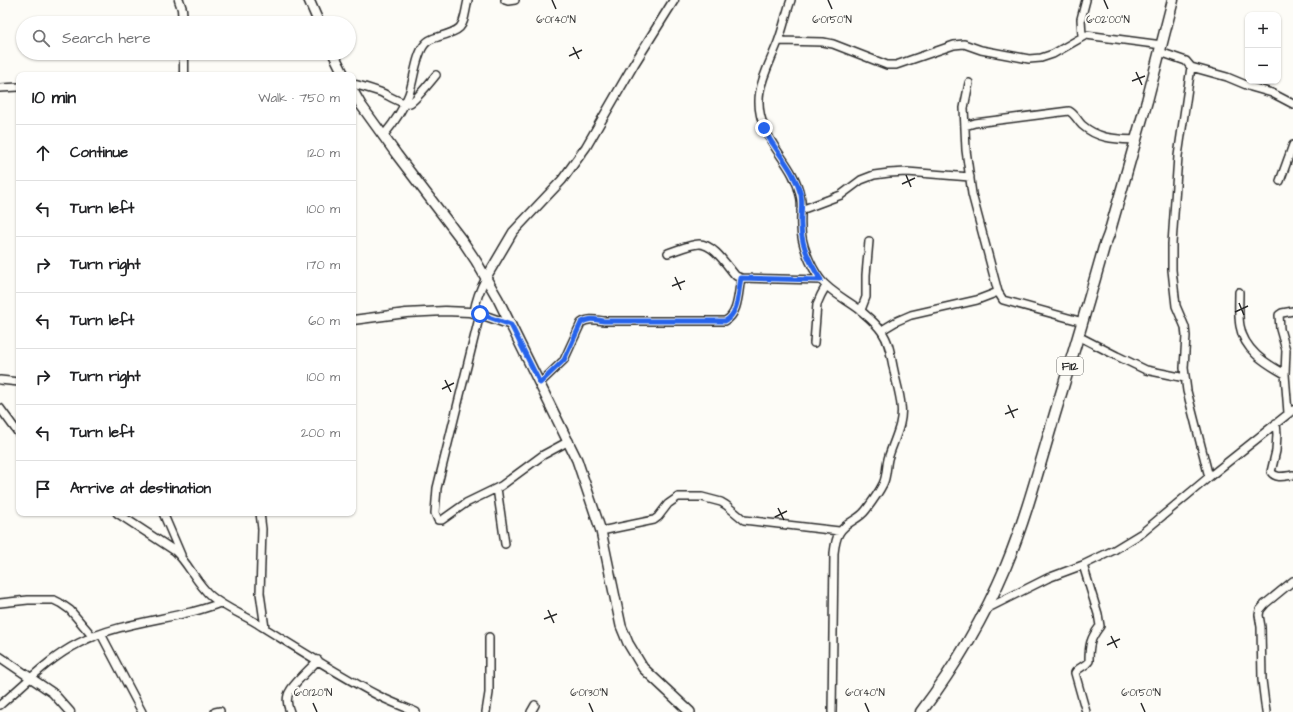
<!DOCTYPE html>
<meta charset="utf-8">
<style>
body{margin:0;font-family:"Architects Daughter",sans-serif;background:#f2f2f2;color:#202124}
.controls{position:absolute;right:12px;top:12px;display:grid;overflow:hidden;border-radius:8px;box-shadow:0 1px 3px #0004}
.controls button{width:36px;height:36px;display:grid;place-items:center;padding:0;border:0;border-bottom:1px solid #e0e0e0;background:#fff;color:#202124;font:20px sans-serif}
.stop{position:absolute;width:12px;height:12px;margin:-9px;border:3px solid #2563eb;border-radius:50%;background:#fff}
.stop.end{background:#2563eb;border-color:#fff;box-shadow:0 1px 4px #0008}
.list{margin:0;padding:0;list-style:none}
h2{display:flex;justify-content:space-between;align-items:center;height:52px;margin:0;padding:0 16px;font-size:17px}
h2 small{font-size:13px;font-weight:400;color:#757577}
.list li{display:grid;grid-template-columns:26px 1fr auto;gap:12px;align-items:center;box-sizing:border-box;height:56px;padding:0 16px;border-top:1px solid #e0e0e0}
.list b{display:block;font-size:15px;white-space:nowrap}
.list em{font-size:13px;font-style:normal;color:#757577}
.icon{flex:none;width:22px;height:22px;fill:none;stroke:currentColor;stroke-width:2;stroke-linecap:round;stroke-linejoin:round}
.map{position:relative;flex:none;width:1293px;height:712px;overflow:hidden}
.search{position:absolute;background:#fff;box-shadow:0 1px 3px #0004;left:16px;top:16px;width:340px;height:44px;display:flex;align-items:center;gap:10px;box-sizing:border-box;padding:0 14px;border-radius:22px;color:#757577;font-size:15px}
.panel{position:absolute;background:#fff;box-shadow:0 1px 3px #0004;left:16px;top:72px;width:340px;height:444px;border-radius:8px}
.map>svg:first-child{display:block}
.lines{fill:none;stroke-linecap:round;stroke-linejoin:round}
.minor-casing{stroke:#2b2b2b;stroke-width:10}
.tertiary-casing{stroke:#2b2b2b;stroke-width:11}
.secondary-casing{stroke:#2b2b2b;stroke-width:12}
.primary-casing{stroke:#2b2b2b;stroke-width:13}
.minor{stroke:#fdfcf7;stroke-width:7}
.tertiary{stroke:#fdfcf7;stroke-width:8}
.secondary{stroke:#fdfcf7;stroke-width:9}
.primary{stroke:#fdfcf7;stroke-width:10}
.route{stroke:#2563eb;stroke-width:5}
.ticks{fill:none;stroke:#2b2b2b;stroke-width:1.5}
.labels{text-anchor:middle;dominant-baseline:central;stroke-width:4;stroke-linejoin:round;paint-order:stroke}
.shield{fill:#fdfcf7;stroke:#6a6a68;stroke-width:1}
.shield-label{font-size:11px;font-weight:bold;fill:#2b2b2b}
.ticks-label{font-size:10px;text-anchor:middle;fill:#2b2b2b;stroke:#fdfcf7;stroke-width:4;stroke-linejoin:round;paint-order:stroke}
</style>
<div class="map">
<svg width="1293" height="712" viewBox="0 0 1293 712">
<rect width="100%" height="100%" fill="#fdfcf7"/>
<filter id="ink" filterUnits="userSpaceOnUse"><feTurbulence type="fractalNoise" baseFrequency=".025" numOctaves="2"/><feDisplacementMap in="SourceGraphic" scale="8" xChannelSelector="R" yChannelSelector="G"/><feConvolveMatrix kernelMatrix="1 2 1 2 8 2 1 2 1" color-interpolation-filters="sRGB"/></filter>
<g filter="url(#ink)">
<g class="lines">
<defs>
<path id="minor" d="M505,0l3,1 7,-1
M791,0c-5,14 -8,29 -13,42 -12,31 -28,53 -13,87 10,24 30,40 35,66 3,10 0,21 1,32 0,17 9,38 19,52 10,13 27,21 40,31 7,6 17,14 22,22 8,11 9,26 12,39 2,11 6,22 7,34 3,19 -8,36 -13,54 -2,8 -1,17 -5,25 -4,8 -11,18 -17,26 -3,4 -7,7 -12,10 -15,9 -18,15 -20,33l-2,159
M1082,36l-1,-17 5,-19
M779,41l44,1 10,2 54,21h9l58,-20 10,-1 17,6 48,9 12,-1 12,-4 33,-19 76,10
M1160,52l26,9 5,6 36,10 24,10 21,6 21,11
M1191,67l-13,89 -6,88v26l4,36 9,21 1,9 -2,32 3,23 22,86
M969,83l-5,25 2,42 6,44 26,98 5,8 80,22
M353,84c9,2 18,5 27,8 8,3 22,13 30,11 5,-2 21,-22 26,-28
M0,88l19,-1
M965,126l10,-3 94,-12c6,3 8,9 13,14 16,14 33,14 54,15
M383,136c11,-13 20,-26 26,-42 5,-14 7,-40 16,-50 3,-4 9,-6 13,-7 28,-8 24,-10 30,-37
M1280,181l13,-36
M801,210l40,-15 20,-15 13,-5 15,-2 18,-1 63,5
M668,253c9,-3 23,-9 31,-9 15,0 28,22 37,32l5,2 80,2
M1239,292c0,11 -1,23 1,34 4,24 25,37 45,48
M861,310l5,-13v-22l3,-34
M474,312c2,-13 6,-23 12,-34
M480,314l-43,174 -2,25 3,7h4l24,-17 35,-17 42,-31 26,-14
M882,330l15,-9 14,-6 66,-15 21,-8
M1078,336l39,20 29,14 39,8
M814,343l3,-39 4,-9 5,-9
M0,380l19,2
M540,383l24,-23 17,-37c7,-5 15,-3 23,-2h121c14,-7 13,-29 16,-43
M0,408l19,26
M1288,413l-3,-39 1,-24 -6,-21 -1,-14 3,-2 11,-2
M1276,423l1,11 -1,17 -5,21c5,7 14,4 22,3
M497,488l8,56
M117,513l58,38c14,13 21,32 36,45 15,13 34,19 50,30 39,24 78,49 118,70 12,6 25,11 37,16
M163,513l18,42
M260,513l2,16 -2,64 5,35
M601,531l53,-11 4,-3 10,-13 10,-7h24l19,5 5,3 18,15 95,11
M1083,565l15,49 2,12c-10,13 -11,19 -11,35 -4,6 -11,6 -14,12l11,39
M0,603l28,-3h26l6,3 10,7 23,27
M986,609l62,-31 35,-13 31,-15 28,-17 67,-56 84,-67
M101,634l41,78
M0,705c26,-22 49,-47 79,-62 35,-18 75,-22 112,-31 10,-2 20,-6 30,-9
M215,712l5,-1
M290,712c-3,-7 -4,-15 0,-21 4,-8 21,-23 28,-31
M486,712l3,-19v-56
M531,712l4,-7
M1266,712l-4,-32 -1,-53 -2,-12 1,-5 5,-6 28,-23"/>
<path id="tertiary" d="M179,0l3,9 1,14
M184,53v22
M486,278l27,-46 49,-52 24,-33 48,-83 40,-64
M353,320l53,-7 39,-2 24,1 11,2 31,11
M0,657l53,36 17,19"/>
<path id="secondary" d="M309,0l10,23
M333,53l11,22
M353,91l8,14 36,50 67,88 12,18 22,38 79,161 24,71 20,95 7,17 15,25 47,44"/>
<path id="primary" d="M921,712c34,-45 63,-94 85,-146 21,-51 35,-106 51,-159 16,-53 32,-107 47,-160l5,-13 38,-133 26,-101"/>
</defs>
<use href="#minor" class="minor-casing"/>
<use href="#tertiary" class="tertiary-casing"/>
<use href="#secondary" class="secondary-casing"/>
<use href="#primary" class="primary-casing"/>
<use href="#minor" class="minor"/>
<use href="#tertiary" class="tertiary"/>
<use href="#secondary" class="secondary"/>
<use href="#primary" class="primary"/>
</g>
</g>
<g class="lines" filter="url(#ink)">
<path class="route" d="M480,314l31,11 29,58 24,-23 17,-37c7,-6 15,-3 23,-2h121c14,-7 13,-29 16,-43l80,2c-10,-15 -20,-35 -20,-54 -1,-10 2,-21 0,-31 -5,-20 -17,-34 -28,-51 -4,-5 -6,-10 -9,-16"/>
</g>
<path class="ticks" d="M552,0l4,9M828,0l4,9M1104,0l4,9M573,47l6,12M569,56l13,-6M1136,72l6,13M1132,81l13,-5M906,175l5,12M902,184l13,-6M675,277l6,13M672,286l13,-5M1239,303l5,12M1235,312l13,-6M445,380l6,12M442,389l12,-6M1008,405l6,13M1005,414l13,-5M778,508l6,12M775,517l12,-6M548,610l6,13M544,619l13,-5M1111,636l6,12M1107,645l13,-6M313,703l4,9M589,703l4,9M865,703l4,9M1141,703l4,9"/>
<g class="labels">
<rect class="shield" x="1057" y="357" width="26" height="18" rx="3"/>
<g class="shield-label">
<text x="1070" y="366">F112</text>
</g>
</g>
<g class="ticks-label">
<text x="556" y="23">6°01'40"N</text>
<text x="832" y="23">6°01'50"N</text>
<text x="1108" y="23">6°02'00"N</text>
<text x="313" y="696">6°01'20"N</text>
<text x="589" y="696">6°01'30"N</text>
<text x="865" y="696">6°01'40"N</text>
<text x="1141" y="696">6°01'50"N</text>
</g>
</svg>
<div class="controls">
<button>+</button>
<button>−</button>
</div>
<div class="stop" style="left:480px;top:314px"></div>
<div class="stop end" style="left:764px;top:128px"></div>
<div class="search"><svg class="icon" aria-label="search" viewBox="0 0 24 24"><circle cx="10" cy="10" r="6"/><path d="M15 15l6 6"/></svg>Search here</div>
<section class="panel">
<h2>10 min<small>Walk · 750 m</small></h2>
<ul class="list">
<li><svg class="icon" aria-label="ahead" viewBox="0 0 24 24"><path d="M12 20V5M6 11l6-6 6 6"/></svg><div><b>Continue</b></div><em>120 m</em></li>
<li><svg class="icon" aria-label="left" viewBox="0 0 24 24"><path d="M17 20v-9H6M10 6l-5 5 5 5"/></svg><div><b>Turn left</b></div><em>100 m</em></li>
<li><svg class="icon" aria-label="right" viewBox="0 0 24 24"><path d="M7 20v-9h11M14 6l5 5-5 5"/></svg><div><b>Turn right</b></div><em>170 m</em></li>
<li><svg class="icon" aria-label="left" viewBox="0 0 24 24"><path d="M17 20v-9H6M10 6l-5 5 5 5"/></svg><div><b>Turn left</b></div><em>60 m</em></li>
<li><svg class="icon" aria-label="right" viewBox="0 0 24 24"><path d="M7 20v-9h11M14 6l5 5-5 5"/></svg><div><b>Turn right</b></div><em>100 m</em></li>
<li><svg class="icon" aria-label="left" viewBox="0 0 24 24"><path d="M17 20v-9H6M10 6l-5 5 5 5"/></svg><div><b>Turn left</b></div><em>200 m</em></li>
<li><svg class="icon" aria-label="arrive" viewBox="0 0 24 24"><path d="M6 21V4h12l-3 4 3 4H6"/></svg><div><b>Arrive at destination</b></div></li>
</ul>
</section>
</div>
